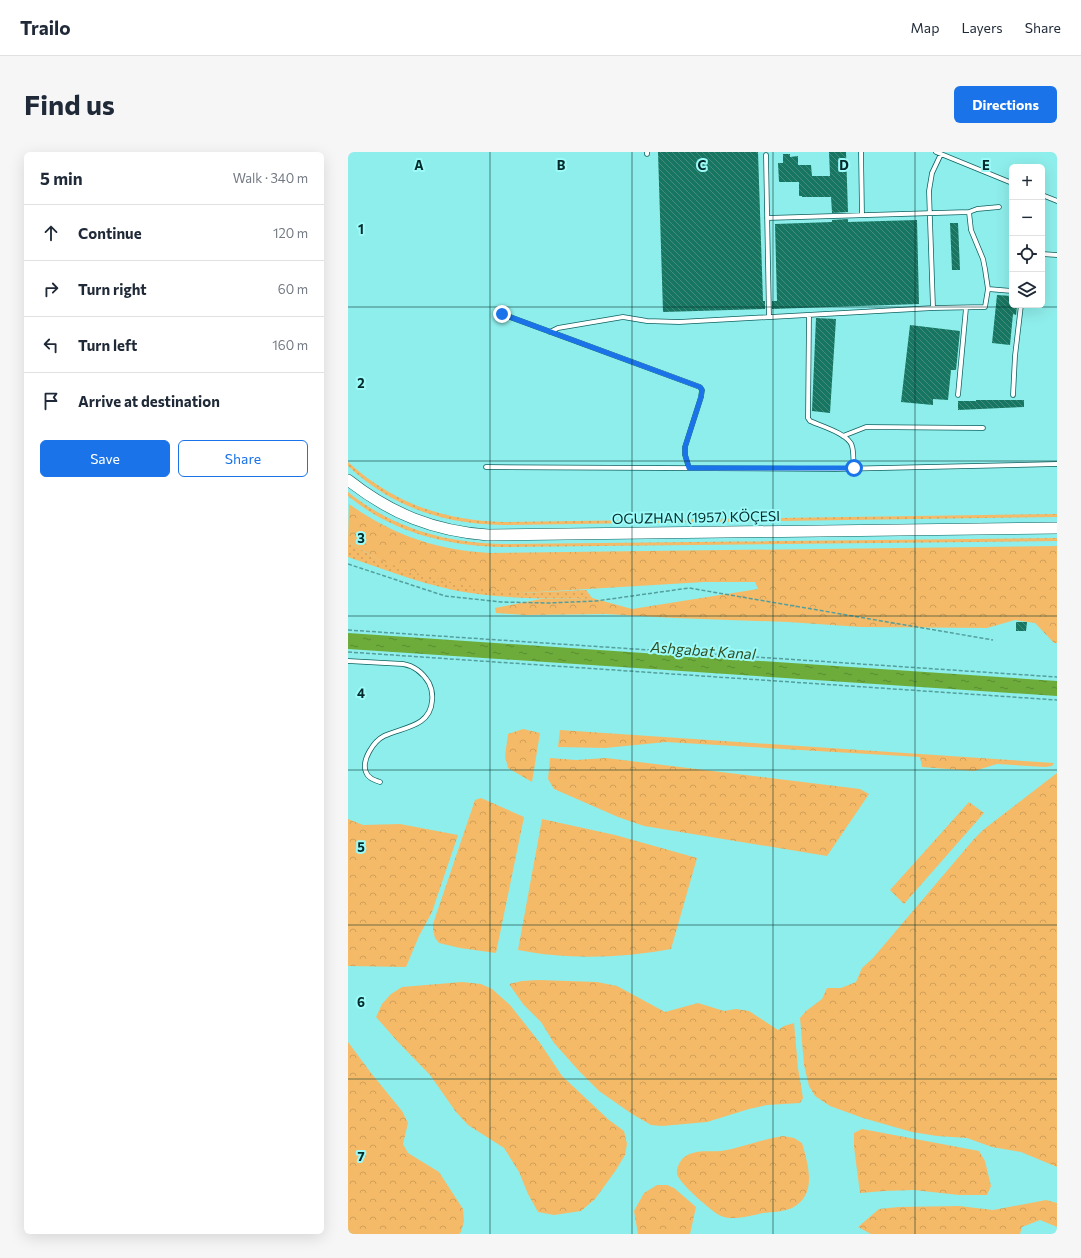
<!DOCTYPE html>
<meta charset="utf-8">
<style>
body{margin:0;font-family:Commissioner,sans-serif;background:#f6f6f7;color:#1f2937}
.controls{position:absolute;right:12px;top:12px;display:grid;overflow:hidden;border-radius:6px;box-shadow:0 4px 16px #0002}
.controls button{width:36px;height:36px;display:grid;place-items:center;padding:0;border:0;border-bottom:1px solid #e0e1e3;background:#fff;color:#1f2937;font:20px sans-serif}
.stop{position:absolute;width:12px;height:12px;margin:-9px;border:3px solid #1a73e8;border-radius:50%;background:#fff}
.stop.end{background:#1a73e8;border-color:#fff;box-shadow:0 1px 4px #0008}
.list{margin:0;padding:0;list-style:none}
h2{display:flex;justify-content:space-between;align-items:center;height:52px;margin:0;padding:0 16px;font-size:17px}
h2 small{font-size:13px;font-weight:400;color:#747a83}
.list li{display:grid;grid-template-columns:26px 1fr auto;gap:12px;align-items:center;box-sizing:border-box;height:56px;padding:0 16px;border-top:1px solid #e0e1e3}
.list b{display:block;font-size:15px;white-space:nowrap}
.list em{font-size:13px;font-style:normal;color:#747a83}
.actions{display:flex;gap:8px;padding:12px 16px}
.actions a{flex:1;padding:9px 0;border:1px solid #1a73e8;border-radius:6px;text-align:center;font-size:14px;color:#1a73e8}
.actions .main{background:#1a73e8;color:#fff}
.icon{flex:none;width:22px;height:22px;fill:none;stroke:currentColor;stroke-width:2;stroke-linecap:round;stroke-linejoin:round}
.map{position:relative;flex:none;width:709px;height:1082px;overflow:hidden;border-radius:6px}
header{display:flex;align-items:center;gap:24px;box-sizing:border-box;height:56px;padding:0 20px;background:#fff;border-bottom:1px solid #e0e1e3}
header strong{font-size:19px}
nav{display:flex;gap:22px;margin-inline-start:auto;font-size:14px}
.intro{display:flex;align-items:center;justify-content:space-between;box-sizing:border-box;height:96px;padding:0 24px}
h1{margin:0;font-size:28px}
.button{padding:10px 18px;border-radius:6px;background:#1a73e8;color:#fff;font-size:14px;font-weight:700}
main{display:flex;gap:24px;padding:0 24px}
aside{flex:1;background:#fff;border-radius:6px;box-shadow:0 4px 16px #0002}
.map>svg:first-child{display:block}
.grass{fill:url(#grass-dots)}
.forest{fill:url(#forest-crowns)}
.water{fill:url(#water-ripples)}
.building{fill:url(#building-back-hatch)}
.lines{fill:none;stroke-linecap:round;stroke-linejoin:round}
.service-casing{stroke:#0f6160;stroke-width:5.5}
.secondary-casing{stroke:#0f6160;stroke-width:12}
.path{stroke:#549f9d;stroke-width:1.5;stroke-dasharray:4 2;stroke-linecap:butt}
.service{stroke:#fff;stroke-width:4}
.secondary{stroke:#fff;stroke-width:11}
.route{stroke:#1a73e8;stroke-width:5}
.grid{fill:none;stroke:#002b2a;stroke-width:1;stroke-opacity:0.55}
.labels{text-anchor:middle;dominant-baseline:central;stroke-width:4;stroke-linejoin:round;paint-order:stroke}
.street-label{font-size:14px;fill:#002b2a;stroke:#9cfbf9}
.water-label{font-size:15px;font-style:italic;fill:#334d21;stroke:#9cfbf9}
.grid-label{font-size:13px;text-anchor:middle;font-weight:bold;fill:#002b2a;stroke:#9cfbf9;stroke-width:4;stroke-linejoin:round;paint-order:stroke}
</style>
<header>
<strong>Trailo</strong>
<nav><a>Map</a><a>Layers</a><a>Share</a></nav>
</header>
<div class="intro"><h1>Find us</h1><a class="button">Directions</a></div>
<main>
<aside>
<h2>5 min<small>Walk · 340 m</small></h2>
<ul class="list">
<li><svg class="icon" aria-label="ahead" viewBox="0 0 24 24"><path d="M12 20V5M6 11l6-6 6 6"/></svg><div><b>Continue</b></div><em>120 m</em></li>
<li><svg class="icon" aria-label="right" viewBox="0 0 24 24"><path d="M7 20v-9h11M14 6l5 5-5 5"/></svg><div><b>Turn right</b></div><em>60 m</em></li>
<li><svg class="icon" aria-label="left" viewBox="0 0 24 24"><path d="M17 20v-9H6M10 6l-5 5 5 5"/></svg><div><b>Turn left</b></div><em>160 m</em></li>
<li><svg class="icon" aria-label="arrive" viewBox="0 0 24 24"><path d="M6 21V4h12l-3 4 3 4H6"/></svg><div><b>Arrive at destination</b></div></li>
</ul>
<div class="actions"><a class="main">Save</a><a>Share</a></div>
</aside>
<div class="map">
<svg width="709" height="1082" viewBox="0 0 709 1082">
<defs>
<pattern id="grass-dots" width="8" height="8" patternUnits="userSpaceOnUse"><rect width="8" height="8" fill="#f5ba68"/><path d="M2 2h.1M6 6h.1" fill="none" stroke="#d0a05a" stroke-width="1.8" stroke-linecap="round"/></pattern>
<pattern id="forest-crowns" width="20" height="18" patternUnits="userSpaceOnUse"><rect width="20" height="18" fill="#f5ba68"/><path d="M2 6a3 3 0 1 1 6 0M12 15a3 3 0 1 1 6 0" fill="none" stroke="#d0a05a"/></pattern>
<pattern id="water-ripples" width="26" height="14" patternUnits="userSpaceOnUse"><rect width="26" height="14" fill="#6dac3a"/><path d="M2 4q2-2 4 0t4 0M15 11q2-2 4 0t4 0" fill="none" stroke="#578c31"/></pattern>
<pattern id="building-back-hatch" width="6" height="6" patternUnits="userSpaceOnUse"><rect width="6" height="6" fill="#177661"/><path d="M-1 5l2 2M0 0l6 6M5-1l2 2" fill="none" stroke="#468c7d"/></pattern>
</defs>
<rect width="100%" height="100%" fill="#8eeeeb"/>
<path class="grass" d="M0,310c45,41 94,58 155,60l554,-8v3l-554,8c-60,-1 -111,-18 -155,-59z
M0,340c46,37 98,51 156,52l553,-6v3l-553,6c-57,-1 -111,-14 -156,-51z
M0,390l30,17 143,34 65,-3 6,8c-47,1 -93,1 -139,-8 -36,-8 -71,-21 -105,-33z"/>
<path class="forest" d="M1,352c44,31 87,46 141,49l567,-7v97h-3l-19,-20 -20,-3 -28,8 -126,-1 -73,-5 -114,-4 -68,-4 -81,1 -29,-2 -1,-5 46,-9 51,-1 40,11 126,-20 -3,-7h-51l-183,11 -62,-9 -51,-13 -30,-12 -30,-17z
M175,577l17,4 -8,49 -24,-14 -3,-12 3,-22z
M212,578l494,33 -2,3 -7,1 -48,-3 -23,7 -52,-4 -2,-10 -254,-15 -61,6 -47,-1z
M202,606l26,2 30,-2 254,31 9,5 -42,62 -183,-30 -26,-9 -64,-28 -6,-10z
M709,621v394l-36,-15 -29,-5 -25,-9 -30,-2 -25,-4 -49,-14 -33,-12 -15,-10 -6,-10 -5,-21 -4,-47 6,-7 16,-12 5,-11h14l15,-6 6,-14 11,-10 101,-119 9,-9z
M133,646l43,19 -28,136 -36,-5 -21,-5 -4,-5 -2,-8v-6l42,-124z
M621,650l15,11 -80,91 -14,-14z
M0,667l15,6 37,-1 58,11 -26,77 -13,24 -13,31 -58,-1z
M194,667l73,16 82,23 -26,91c-49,9 -103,11 -153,1z
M190,828l59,2 20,4 48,26 33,-9 26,8 12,-2 13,2 29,19 6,-4 10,-3 4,45 5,30 -3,5 -33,2 -18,4 -42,13 -45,4 -11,-1 -19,-11 -33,-23 -20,-20 -25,-28 -13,-21 -18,-18 -14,-20 13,-3z
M114,830l19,2 11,5 18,16 30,38 22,33 47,44 15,11 3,13 -2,11 -9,15 -21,29 -14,12 -27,4 -16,-3 -10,-18 -9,-22 -15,-24 -36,-23 -12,-13 -26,-37 -32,-33 -22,-25 6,-13 9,-10 11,-7z
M0,890l23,31 31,38 6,12 -5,21 5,9 31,19 24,37 1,12 -3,11 -2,2h-111z
M514,977l117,22 6,10 6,25 -4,9h-28l-45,-5 -30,1 -24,2 -6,-46v-14z
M435,984l11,2 8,5c6,21 16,52 -10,65 -9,4 -20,4 -29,5 -14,3 -29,8 -42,3 -9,-4 -42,-33 -44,-42 -1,-5 3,-13 6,-16 11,-9 25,-6 38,-7 21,-3 41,-12 62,-15z
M309,1033h10l7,3 22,19 -6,27h-52l-4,-23 10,-18z
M698,1048l11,3v24l-17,-7 -18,7 -2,7h-149l-13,-7 21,-18 20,-2 60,-1 34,4z"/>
<path class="water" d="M0,481l709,48v15l-709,-47z"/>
<path class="building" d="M310,0h100l5,149h2v8l-102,3z
M481,0h17l2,60 -16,1 -1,-16h-29v-1h-3v-14h-20l-1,-19h5v-9h7v3l8,-1v9h13l1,11h18z
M500,67v3l69,-2 2,84 -147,5v-8h5l-2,-77 57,-2v-2z
M602,71h8l2,47h-8z
M649,143l15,1v9l5,1 -1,9 -3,-1 -3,31 -18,-2z
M468,166l20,1 -6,94 -18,-2z
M562,173l50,6 -4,39h-5l-3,30 -15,-1v6l-32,-3z
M628,248h48v7l-66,3v-9h18z
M668,470h11l-1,9h-10z"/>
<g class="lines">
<defs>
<path id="service" d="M299,0v2
M513,0l1,63
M588,0l76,31
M418,3l3,162
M694,43l15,6
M419,66l202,-6 8,-3 22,-2
M694,102l15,1
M640,137l24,2
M585,156l-4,-117 3,-18 9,-19
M154,162l198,73 2,3 -1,7 -16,50v8l4,13
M461,163l-1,103 2,3c11,5 39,13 42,25 2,7 1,16 2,23
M202,180l8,-4 65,-11 24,4 32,1 254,-14 52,-1 3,-18 -3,-20 -2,-10 -12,-29 -2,-18
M610,243l8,-87
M665,243l2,-39 6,-51
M495,284l23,-9 117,1
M138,315l350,2 221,-5
M0,509l55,3c12,2 20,9 26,19 3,6 4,11 3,18 -2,26 -29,26 -48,35 -10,5 -23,24 -18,36 2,6 8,8 14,10"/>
<path id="secondary" d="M0,328c43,34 86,51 140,55l569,-7"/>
</defs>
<use href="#service" class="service-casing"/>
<use href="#secondary" class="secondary-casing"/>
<path class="path" d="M0,412l97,32 57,6 46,1 48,-2 93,-13 304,52
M0,478l709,47
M0,500l709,48"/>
<use href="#service" class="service"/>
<use href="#secondary" class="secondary"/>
</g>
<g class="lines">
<path class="route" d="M154,162l198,73 2,3 -1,7 -16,50v7l4,14h165"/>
</g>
<path class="grid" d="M142,0v1082M284,0v1082M425,0v1082M567,0v1082M0,155h709M0,309h709M0,464h709M0,618h709M0,773h709M0,927h709"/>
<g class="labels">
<g class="street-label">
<text transform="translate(348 365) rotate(-1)">OGUZHAN (1957) KÖÇESI</text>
</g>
<g class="water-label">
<text transform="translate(355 498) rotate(4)">Ashgabat Kanal</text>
</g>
</g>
<g class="grid-label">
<text x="71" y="18">A</text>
<text x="213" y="18">B</text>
<text x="354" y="18">C</text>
<text x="496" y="18">D</text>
<text x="638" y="18">E</text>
<text x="13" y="82">1</text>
<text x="13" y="236">2</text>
<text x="13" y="391">3</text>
<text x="13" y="546">4</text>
<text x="13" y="700">5</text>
<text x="13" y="855">6</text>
<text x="13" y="1009">7</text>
</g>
</svg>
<div class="controls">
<button>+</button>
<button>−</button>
<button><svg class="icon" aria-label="locate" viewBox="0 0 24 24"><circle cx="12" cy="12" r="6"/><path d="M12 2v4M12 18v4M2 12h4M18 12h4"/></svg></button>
<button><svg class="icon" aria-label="layers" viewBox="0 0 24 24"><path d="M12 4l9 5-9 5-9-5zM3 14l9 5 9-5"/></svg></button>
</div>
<div class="stop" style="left:506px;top:316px"></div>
<div class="stop end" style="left:154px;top:162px"></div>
</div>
</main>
